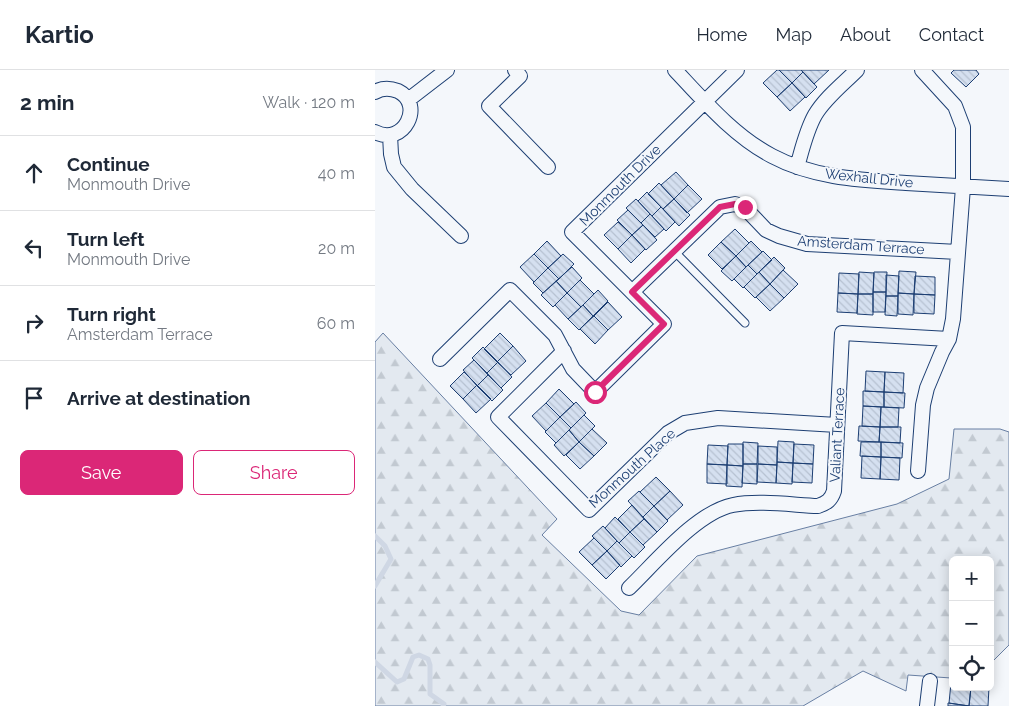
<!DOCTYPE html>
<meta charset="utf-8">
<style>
body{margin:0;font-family:Raleway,sans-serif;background:#f6f6f7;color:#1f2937}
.controls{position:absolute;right:15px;bottom:15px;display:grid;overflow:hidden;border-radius:8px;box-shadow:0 2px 12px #0003}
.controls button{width:45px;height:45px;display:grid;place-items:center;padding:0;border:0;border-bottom:1px solid #e0e1e3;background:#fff;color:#1f2937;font:25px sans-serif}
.stop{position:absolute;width:15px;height:15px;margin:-11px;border:4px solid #db2777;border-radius:50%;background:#fff}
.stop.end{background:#db2777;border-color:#fff;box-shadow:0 1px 5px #0008}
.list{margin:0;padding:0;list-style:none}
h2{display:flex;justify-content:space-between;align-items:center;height:65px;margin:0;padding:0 20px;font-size:21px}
h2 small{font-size:16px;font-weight:400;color:#747a83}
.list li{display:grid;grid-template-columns:32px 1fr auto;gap:15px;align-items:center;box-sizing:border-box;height:75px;padding:0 20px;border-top:1px solid #e0e1e3}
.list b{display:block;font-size:19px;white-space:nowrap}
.list p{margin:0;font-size:16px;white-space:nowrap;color:#747a83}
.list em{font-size:16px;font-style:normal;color:#747a83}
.actions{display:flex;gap:10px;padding:15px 20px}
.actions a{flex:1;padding:11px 0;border:1px solid #db2777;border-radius:8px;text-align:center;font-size:18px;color:#db2777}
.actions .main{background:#db2777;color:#fff}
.icon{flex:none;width:28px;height:28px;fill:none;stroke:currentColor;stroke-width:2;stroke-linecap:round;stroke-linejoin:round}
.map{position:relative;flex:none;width:634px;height:636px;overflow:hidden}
header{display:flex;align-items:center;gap:30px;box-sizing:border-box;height:70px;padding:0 25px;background:#fff;border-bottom:1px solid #e0e1e3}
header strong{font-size:24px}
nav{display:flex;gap:28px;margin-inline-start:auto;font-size:18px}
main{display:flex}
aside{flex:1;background:#fff}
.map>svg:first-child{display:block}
.forest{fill:url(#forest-firs);stroke:#687fa3}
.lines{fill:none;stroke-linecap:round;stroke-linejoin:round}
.stream{stroke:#cfd7e4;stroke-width:5}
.building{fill:url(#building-back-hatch);stroke:#1d3f73}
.service-casing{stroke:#1d3f73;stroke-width:9}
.minor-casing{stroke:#1d3f73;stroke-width:16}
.service{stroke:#f4f7fb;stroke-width:7}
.minor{stroke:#f4f7fb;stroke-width:14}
.route{stroke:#db2777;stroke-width:6}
.labels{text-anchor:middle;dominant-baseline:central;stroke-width:4;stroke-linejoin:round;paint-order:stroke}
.street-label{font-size:14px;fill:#1d3f73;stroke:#f4f7fb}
</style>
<header>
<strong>Kartio</strong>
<nav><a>Home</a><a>Map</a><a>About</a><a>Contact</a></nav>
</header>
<main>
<aside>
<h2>2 min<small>Walk · 120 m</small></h2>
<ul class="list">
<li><svg class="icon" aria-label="ahead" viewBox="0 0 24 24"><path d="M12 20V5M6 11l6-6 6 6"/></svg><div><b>Continue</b><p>Monmouth Drive</p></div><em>40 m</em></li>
<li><svg class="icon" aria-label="left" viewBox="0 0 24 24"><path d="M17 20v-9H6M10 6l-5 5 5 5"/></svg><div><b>Turn left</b><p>Monmouth Drive</p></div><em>20 m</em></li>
<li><svg class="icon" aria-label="right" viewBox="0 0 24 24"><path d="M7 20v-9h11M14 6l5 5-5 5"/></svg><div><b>Turn right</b><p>Amsterdam Terrace</p></div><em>60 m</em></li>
<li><svg class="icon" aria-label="arrive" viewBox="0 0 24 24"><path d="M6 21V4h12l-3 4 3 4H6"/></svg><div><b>Arrive at destination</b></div></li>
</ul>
<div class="actions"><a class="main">Save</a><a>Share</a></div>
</aside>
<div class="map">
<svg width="634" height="636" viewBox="0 0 634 636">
<defs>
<pattern id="forest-firs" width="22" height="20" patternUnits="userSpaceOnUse" patternTransform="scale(1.25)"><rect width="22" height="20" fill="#e3e9f0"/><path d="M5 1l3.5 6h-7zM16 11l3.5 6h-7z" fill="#c2c9d1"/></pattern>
<pattern id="building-back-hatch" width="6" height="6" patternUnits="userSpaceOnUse" patternTransform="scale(1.25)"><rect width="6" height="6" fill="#d5e0f0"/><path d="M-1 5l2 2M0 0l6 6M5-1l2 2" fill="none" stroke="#b6c1d1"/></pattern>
</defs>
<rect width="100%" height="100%" fill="#f4f7fb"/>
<path class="forest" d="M8,263l174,186 -15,16 79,76 18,4 58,-59 200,-52 52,-25 5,-50h46l9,3v213l-15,15h-4v-100h-37v116l-2,2 -43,-3 -2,16 -43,-20 -60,35h-428v-364z"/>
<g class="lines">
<path class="stream" d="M0,466l10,10 6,13 -16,27
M0,592l22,20 7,-3 9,-22 6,-2 9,4 2,6v29l14,10 -1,2"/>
</g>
<path class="building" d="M402,0h2l13,13 -15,14 -14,-14z
M404,0h22l2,2 -11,11z
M426,0h28l-15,14z
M579,0h22l3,4 -13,13 -15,-14z
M428,2l14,15 -11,11 -14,-15z
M417,13l13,14 -15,14 -13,-14z
M301,102l12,13 -14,14 -13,-14z
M284,113l15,16 -11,10 -15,-15z
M313,115l14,14 -15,14 -13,-14z
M272,122l14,15 -9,9 -14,-15z
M261,129l14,15 -9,9 -15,-15z
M299,129l16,16 -11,11 -16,-17z
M286,137l14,15 -9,9 -14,-15z
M253,140l15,15 -11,10 -15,-15z
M275,144l14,15 -9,8 -14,-14z
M243,152l14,13 -14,14 -14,-14z
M268,155l14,15 -11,10 -14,-15z
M360,159l14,14 -13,13 -15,-14z
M257,165l13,14 -14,14 -13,-14z
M172,171l14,15 -13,12 -14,-14z
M376,171l11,11 -16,15 -10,-11z
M346,172l15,14 -14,13 -14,-14z
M388,181l9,9 -15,14 -9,-9z
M159,184l14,14 -14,14 -14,-15z
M188,184l11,10 -15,15 -11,-11z
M361,186l10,11 -14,14 -11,-10z
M399,187l11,11 -15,16 -11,-12z
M373,195l9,9 -14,14 -9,-9z
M197,197l10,11 -15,15 -11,-12z
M173,198l11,11 -16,14 -10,-10z
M408,200l15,14 -14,14 -14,-14z
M524,201l17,1 -2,22 -16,-1z
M384,202l11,12 -15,14 -11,-11z
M484,202l15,1 -1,21h-15z
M499,202h13l-1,20h-13z
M464,203l20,1 -1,20 -20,-1z
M511,205l13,1 -1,20h-12z
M540,206l20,1v18l-21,-1z
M205,210l14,14 -13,13 -14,-14z
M181,211l11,12 -14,14 -12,-12z
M395,214l14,14 -14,13 -14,-14z
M223,220l10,11 -15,15 -10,-11z
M498,222h13l-1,20h-12z
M192,223l14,14 -13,12 -13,-14z
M463,223l20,1 -1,19 -20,-1z
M523,223l16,1 -1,21 -15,-1z
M483,224h15v21l-16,-1z
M539,224l21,1 -1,19 -20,-1z
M511,226h12l-1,20 -12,-1z
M233,232l14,15 -14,13 -14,-14z
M208,235l10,11 -14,14 -11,-11z
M219,246l14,14 -13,14 -15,-15z
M125,263l13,13 -16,16 -13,-13z
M138,276l13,15 -15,14 -14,-13z
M108,277l15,15 -11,11 -15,-15z
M99,290l14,15 -11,11 -14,-16z
M123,292l14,15 -11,11 -14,-15z
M491,301l19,1 -1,20 -19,-1z
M89,302l13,13 -14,14 -13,-13z
M510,302l19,1 -1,20 -19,-1z
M113,305l15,15 -11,11 -15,-15z
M102,315l14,14 -15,14 -13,-14z
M184,319l15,15 -14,13 -14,-14z
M488,321l21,1v15l-21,-1z
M509,322l21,1 -1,15 -20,-1z
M201,332l10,11 -15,15 -11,-11z
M171,333l14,14 -14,14 -14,-15z
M488,336l18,1 -1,20 -18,-1z
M506,337l18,1 -1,19h-18z
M209,345l11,11 -16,16 -10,-12z
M185,347l11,11 -15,15 -11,-11z
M484,356l21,1 -1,15 -21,-1z
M505,357h21l-1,16 -21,-1z
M217,359l15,14 -13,13 -15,-14z
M194,360l10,12 -15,14 -10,-11z
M403,371l16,1 -1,21 -16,-1z
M204,372l15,14 -14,13 -14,-14z
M368,372l15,1 -1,21h-14z
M486,372h20v15l-21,-1z
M506,372l22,1 -1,15 -21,-1z
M353,374h15v22l-16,-1z
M419,374l20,1 -1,19 -20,-1z
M333,375l20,1 -1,19 -20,-1z
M383,376l19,1v18l-19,-1z
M487,386l19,1 -1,22 -19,-1z
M506,387l19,1 -1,22 -19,-1z
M402,392l16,1 -1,21 -16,-1z
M418,393l20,1 -1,19 -20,-1z
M332,394l20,1v19l-20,-1z
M368,394h14v20l-15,-1z
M383,394l19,1 -1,18 -19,-1z
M352,395l16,1 -1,21 -16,-1z
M281,407l14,14 -16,15 -14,-14z
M264,421l15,15 -11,11 -15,-16z
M295,421l13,14 -16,15 -13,-14z
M257,435l12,14 -14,13 -12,-13z
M279,436l14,15 -11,11 -14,-15z
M240,447l15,15 -11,11 -14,-15z
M269,449l13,13 -14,13 -13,-13z
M228,456l14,15 -10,10 -15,-15z
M255,462l15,15 -11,11 -15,-15z
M219,468l13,13 -15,14 -13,-13z
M242,471l15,15 -11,11 -14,-16z
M232,481l13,14 -14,14 -14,-14z
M576,613l2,4h18l-2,19 -20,-3z
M596,617h18l-1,19h-19z
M573,633l21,3h-21z"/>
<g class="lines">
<defs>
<path id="service" d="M300,182l70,71"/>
<path id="minor" d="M140,0l5,6 -31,30 59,61
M300,0c29,31 59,66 97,86 41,22 89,24 134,27 34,2 69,4 103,6
M0,22c7,-4 15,-4 23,-1 27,13 6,56 -23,41
M33,30l39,-30
M15,65l1,19 3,13 18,22 49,47
M422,97c5,-17 9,-36 18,-52 10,-17 28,-31 42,-45
M257,222l88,-85 15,-3 9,3 22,23 13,6 28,8 151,8
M189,281l-66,66 91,93 79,-77 17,-10 33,-5 119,7
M65,289l70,-69 45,45 18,34 22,23 69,-68 -92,-92 165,-162
M543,401l5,-66 4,-17 15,-36 7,-13 4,-20 10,-132v-60l-8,-21 -33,-36
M254,518c27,-26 68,-76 104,-83 25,-5 60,0 85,1 9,-3 13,-6 16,-15l8,-158 107,6
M552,636l3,-25"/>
</defs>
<use href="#service" class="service-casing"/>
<use href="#minor" class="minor-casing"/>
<use href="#service" class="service"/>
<use href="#minor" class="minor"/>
</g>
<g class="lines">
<path class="route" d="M220,322l69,-68 -32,-32 88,-85 15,-3 10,3"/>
</g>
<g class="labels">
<g class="street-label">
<text transform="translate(494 108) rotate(6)">Wexhall Drive</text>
<text transform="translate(245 115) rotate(-45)">Monmouth Drive</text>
<text transform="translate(486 175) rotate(4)">Amsterdam Terrace</text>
<text transform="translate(462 365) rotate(-87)">Valiant Terrace</text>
<text transform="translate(257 398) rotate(-42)">Monmouth Place</text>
</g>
</g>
</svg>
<div class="controls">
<button>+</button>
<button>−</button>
<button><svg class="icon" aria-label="locate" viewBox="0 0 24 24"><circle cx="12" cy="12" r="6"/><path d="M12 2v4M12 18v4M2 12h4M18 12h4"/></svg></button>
</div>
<div class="stop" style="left:220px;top:322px"></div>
<div class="stop end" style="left:370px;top:137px"></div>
</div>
</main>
